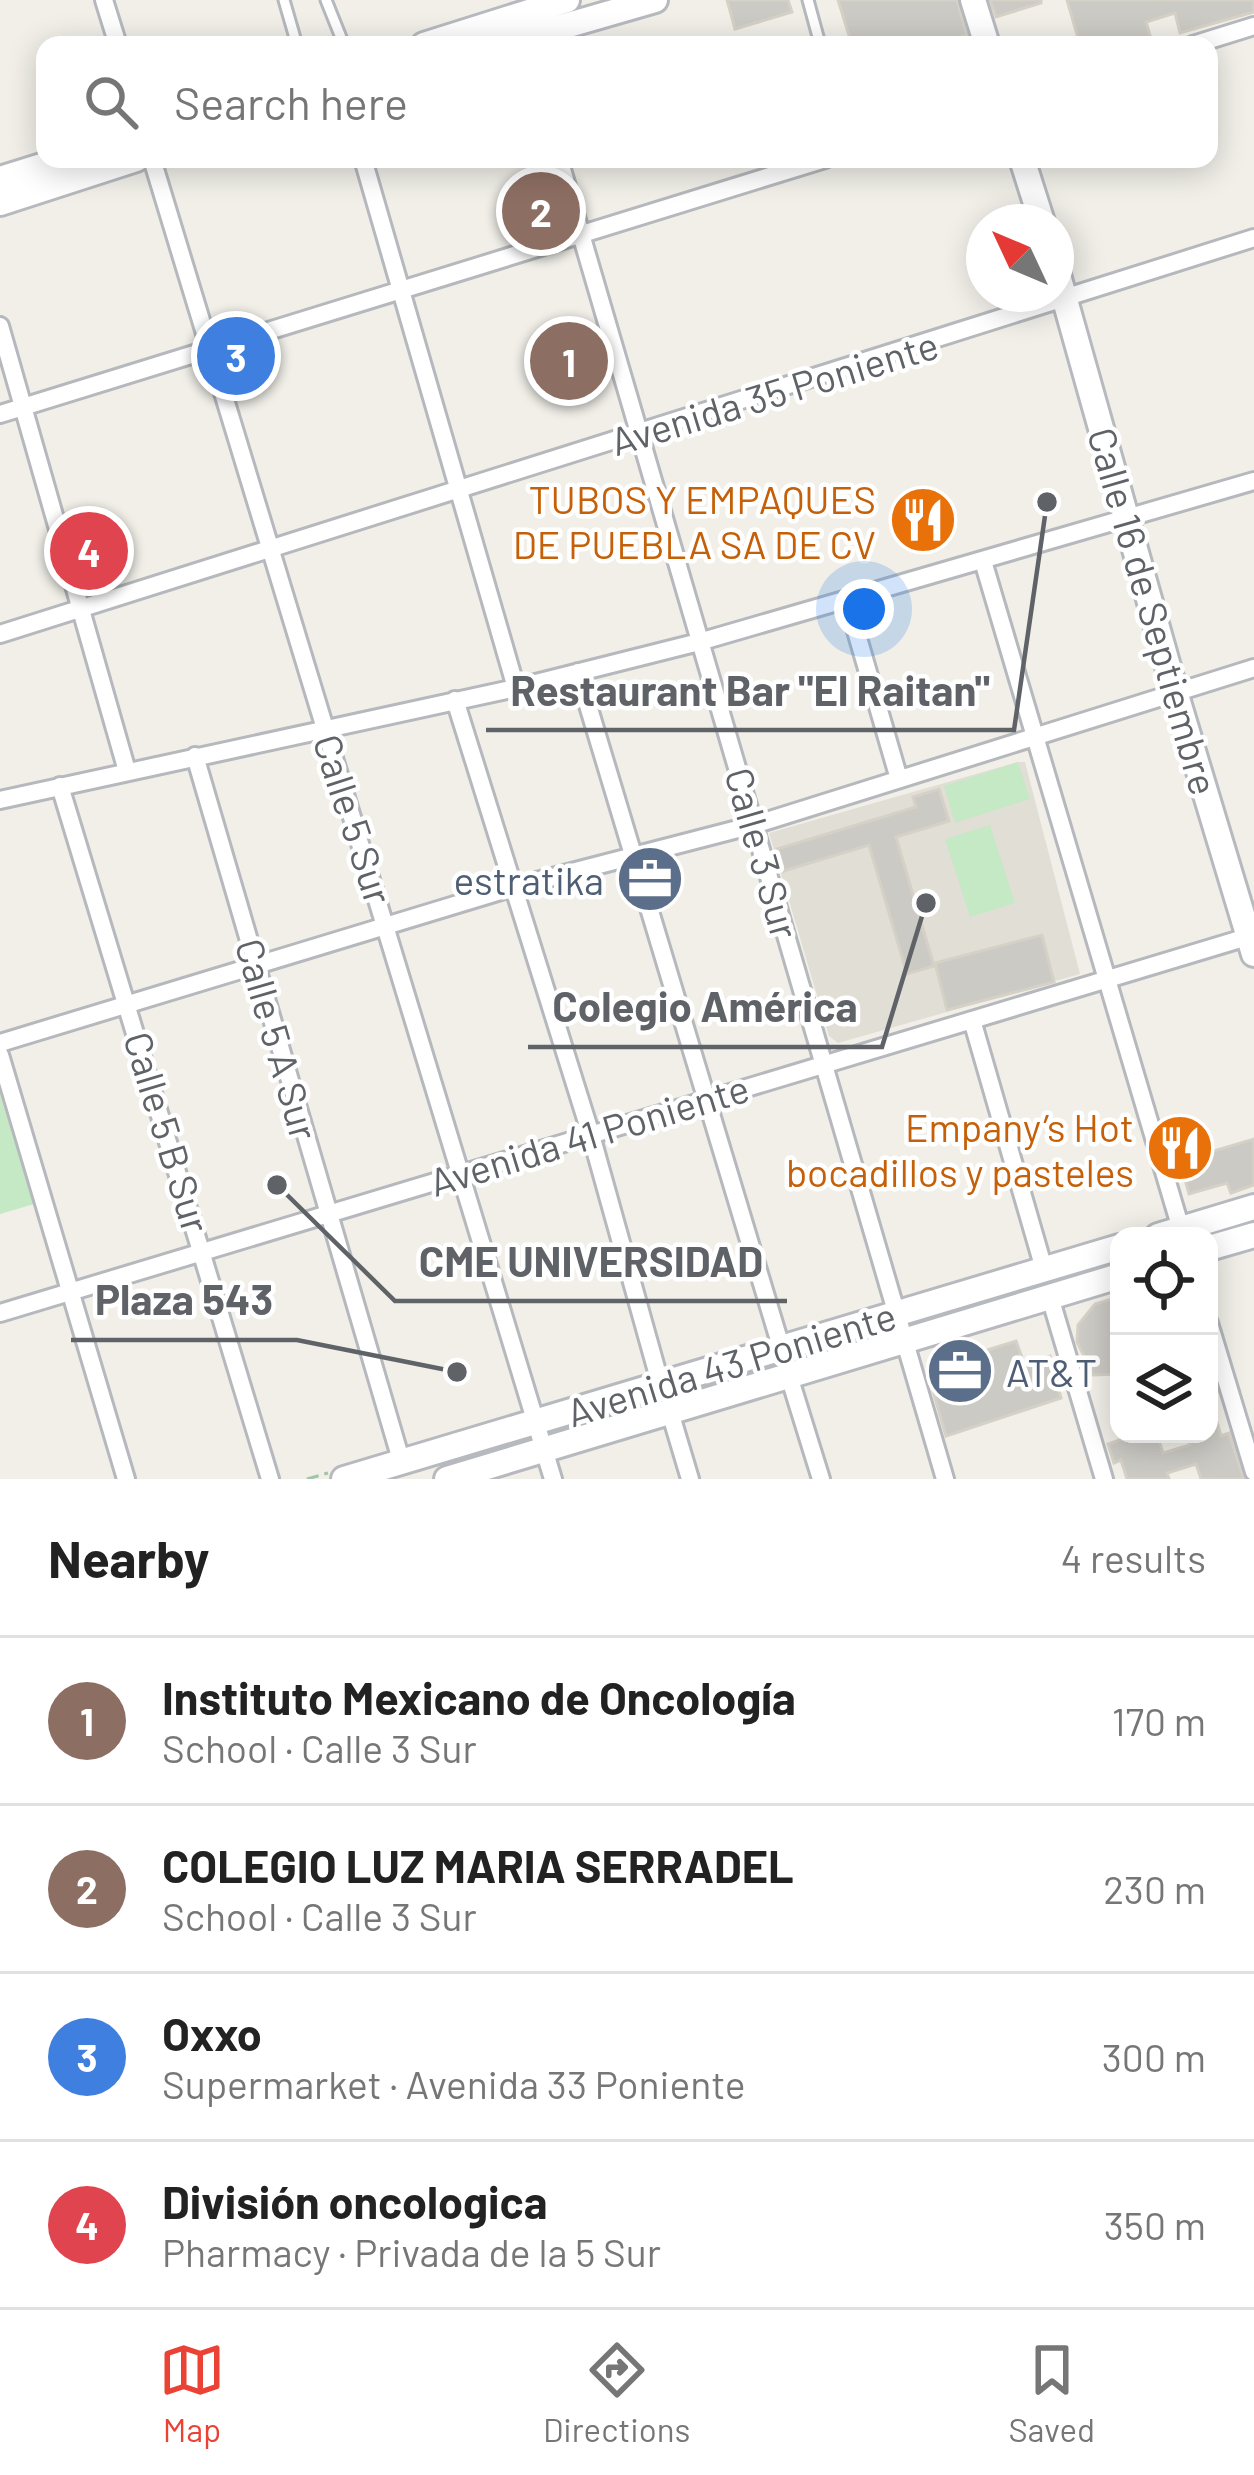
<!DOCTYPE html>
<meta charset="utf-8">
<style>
body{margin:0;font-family:Barlow,sans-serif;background:#f2f2f2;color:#222}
.controls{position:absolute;right:36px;bottom:36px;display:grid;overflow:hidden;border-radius:24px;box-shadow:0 6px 30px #0003}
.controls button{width:108px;height:108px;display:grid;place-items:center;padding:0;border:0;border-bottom:3px solid #e0e0e0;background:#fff;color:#222;font:60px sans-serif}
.compass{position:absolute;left:966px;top:204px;width:108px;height:108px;border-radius:50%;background:#fff;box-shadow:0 6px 30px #0003;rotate:314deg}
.you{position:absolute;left:864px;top:609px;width:42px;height:42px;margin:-30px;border:9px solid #fff;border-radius:50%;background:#1a73e8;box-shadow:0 0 0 18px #1a73e833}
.badge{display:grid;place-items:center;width:78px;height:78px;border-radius:50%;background:#ea4335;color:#fff;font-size:39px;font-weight:700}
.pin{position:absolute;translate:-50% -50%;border:6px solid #fff;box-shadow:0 3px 12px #0006}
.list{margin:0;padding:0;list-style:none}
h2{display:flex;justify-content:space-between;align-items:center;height:156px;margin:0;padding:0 48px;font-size:51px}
h2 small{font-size:39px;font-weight:400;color:#767676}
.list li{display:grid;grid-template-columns:78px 1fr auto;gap:36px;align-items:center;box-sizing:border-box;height:168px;padding:0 48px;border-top:3px solid #e0e0e0}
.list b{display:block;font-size:45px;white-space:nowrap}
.list p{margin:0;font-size:39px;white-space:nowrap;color:#767676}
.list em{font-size:39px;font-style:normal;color:#767676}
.icon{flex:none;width:66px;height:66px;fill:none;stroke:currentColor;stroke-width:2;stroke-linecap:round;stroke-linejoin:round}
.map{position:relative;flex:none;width:1254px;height:1479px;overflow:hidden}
.search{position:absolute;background:#fff;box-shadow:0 6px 30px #0003;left:36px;right:36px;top:36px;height:132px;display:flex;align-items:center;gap:30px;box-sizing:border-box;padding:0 42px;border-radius:24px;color:#767676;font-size:45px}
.sheet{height:828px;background:#fff}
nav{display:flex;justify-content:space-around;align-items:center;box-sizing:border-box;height:168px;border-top:3px solid #e0e0e0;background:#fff;font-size:33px;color:#767676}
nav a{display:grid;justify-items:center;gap:6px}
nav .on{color:#ea4335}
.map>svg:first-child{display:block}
.education{fill:#e1ded6}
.green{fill:#c5e8c5}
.building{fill:#cccac5;stroke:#d6d1c6;stroke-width:3}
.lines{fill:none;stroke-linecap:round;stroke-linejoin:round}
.lane-casing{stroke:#b5b8bc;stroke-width:15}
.street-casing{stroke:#b5b8bc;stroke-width:22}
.secondary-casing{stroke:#b6babf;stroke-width:30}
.path{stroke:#9cc7a9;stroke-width:3;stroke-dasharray:12 6;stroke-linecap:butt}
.lane{stroke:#fff;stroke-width:9}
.street{stroke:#fff;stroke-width:16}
.secondary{stroke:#fff;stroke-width:24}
.labels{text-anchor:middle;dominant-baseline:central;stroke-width:9;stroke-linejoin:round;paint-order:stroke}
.street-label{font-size:39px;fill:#5f6368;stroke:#fff}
.food-label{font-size:39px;fill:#c56008;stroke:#fff;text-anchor:end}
.service-label{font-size:39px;fill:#4e5e75;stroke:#fff;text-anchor:end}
.leader{fill:none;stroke:#5f6368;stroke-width:4.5}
.callout-dot{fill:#5f6368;stroke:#fff;stroke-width:4.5}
.callout-label{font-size:42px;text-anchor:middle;font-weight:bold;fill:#5f6368;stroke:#fff;stroke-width:9;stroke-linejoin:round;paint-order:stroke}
</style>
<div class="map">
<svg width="1254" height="1479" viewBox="0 0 1254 1479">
<rect width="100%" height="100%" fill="#f1efe8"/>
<path class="education" d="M1018,762h7l55,212 -242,69 -9,-7 -60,-203z"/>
<path class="green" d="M1018,762l12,37 -75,24 -11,-37z
M990,825l25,78 -45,14 -25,-78z
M0,1094l34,110 -34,10z"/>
<path class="building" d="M727,0h61l4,12 -57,17z
M838,0h119l10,35 -33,10h-33l-1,-5 -20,5h-28z
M990,0h51v3l-45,14z
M1067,0h187v12l-74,21 -5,-20 -29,9 6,20 -72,3z
M939,789l10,32 -53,16 38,129 -27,8 -38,-129 -86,26 -6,-22 139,-42 -3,-10z
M1042,935l12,47 -107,28 -12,-47z
M1254,1139v46l-23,8 -4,-10 -38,11 -9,-33z
M1119,1297v77l-26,1 -16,-33 1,-17 17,-21z
M1016,1341l8,22 26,-7 11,42 -115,38 -13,-45 6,-2 -7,-22z
M1209,1405h3l9,31 8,-3 15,46h-43l-5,-15 -29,9 2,6h-42l-6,-19 -7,3 -6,-19 29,-10h20l6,19 27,-8 -3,-11h22z"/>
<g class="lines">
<defs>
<path id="lane" d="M284,0l13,45
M326,0l18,45
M808,0l12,44"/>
<path id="street" d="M104,0l14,45
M1193,45l61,-19
M152,159l401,1320
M363,159l153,529
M559,159l386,1320
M0,326l127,445
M0,414l825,-255
M983,561l198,668
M847,600l52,179
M0,634l1254,-396
M578,672l204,678
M455,700l136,435 70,251
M195,756l206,704
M60,786l210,693
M0,800l516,-112 183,-46 555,-161
M972,1020l72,249
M0,1043l514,-156 243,-63 497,-156
M0,1055l126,424
M1050,1297l54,182
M0,1313l1254,-378
M1209,1323l45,149
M789,1376l32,103
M670,1412l20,67"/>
<path id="secondary" d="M973,0l14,45
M424,45l143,-45
M499,45l156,-45
M1022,159l20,63
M0,179l64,-20
M0,203l136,-44
M1056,268l120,427 78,259
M1158,1236l96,-29
M1209,1248l45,-13
M344,1479l775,-232
M447,1479l672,-203"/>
</defs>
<use href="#lane" class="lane-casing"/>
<use href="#street" class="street-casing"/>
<use href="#secondary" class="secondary-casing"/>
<path class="path" d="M307,1479l21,-6"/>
<use href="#lane" class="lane"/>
<use href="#street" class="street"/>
<use href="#secondary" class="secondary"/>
</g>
<defs>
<symbol id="restaurant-disc" viewBox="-11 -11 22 22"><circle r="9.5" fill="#e8710a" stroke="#fff"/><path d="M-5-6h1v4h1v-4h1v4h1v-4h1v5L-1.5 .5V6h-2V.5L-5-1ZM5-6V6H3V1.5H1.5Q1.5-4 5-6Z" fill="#fff"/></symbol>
<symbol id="office-disc" viewBox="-11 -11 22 22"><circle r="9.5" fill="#5c6f8a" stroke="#fff"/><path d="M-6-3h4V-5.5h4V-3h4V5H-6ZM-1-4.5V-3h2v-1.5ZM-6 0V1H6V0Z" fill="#fff"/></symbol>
</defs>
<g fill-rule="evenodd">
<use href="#restaurant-disc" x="885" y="482" width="76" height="76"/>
<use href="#office-disc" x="612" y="841" width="76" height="76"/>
<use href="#restaurant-disc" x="1142" y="1110" width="76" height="76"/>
<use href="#office-disc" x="922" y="1333" width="76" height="76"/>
</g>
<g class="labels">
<g class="street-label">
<text transform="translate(774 392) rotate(-17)">Avenida 35 Poniente</text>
<text transform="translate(1154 611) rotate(74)">Calle 16 de Septiembre</text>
<text transform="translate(354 819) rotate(72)">Calle 5 Sur</text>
<text transform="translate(763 853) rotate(74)">Calle 3 Sur</text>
<text transform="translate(278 1039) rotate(74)">Calle 5 A Sur</text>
<text transform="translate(168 1132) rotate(73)">Calle 5 B Sur</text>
<text transform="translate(589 1134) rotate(-17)">Avenida 41 Poniente</text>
<text transform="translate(731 1363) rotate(-17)">Avenida 43 Poniente</text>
</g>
<g class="food-label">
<text x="876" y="498">TUBOS Y EMPAQUES<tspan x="876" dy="45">DE PUEBLA SA DE CV</tspan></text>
<text x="1134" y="1126">Empany’s Hot<tspan x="1134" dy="45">bocadillos y pasteles</tspan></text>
</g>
<g class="service-label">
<text x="604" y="879">estratika</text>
<text x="1006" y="1371" text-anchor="start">AT&amp;T</text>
</g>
</g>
<path class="leader" d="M1047 502L1014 730H486M926 903L882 1047H528M277 1185L395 1301H787M457 1372L297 1340H71"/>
<g class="callout-dot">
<circle cx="1047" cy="502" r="12"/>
<circle cx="926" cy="903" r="12"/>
<circle cx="277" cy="1185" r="12"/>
<circle cx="457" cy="1372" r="12"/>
</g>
<g class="callout-label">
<text x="750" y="706">Restaurant Bar "El Raitan"</text>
<text x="705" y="1022">Colegio América</text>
<text x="591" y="1277">CME UNIVERSIDAD</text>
<text x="184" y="1315">Plaza 543</text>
</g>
</svg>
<div class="controls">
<button><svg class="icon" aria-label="locate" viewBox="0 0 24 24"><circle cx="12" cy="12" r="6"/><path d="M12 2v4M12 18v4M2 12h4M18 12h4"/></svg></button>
<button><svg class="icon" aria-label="layers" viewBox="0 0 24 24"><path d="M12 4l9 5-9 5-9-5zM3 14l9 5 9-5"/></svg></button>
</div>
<svg class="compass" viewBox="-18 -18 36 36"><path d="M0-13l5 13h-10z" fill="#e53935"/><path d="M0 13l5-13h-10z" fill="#767676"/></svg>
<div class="you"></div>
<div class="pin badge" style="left:569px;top:361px;background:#8d6e63">1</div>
<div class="pin badge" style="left:541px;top:211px;background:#8d6e63">2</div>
<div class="pin badge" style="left:236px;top:356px;background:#3f7fe0">3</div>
<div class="pin badge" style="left:89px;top:551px;background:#e0444e">4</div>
<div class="search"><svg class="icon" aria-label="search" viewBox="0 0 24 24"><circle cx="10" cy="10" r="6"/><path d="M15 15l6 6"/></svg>Search here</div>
</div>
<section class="sheet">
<h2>Nearby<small>4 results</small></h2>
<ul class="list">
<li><span class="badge" style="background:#8d6e63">1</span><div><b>Instituto Mexicano de Oncología</b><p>School · Calle 3 Sur</p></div><em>170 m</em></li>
<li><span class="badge" style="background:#8d6e63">2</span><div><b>COLEGIO LUZ MARIA SERRADEL</b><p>School · Calle 3 Sur</p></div><em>230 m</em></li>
<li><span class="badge" style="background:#3f7fe0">3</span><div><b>Oxxo</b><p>Supermarket · Avenida 33 Poniente</p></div><em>300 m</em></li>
<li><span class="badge" style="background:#e0444e">4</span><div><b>División oncologica</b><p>Pharmacy · Privada de la 5 Sur</p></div><em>350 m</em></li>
</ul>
</section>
<nav>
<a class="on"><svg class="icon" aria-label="map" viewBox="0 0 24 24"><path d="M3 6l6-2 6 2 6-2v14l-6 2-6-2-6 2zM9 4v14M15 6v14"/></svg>Map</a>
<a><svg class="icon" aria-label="directions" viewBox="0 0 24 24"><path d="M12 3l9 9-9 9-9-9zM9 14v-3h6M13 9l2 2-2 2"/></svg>Directions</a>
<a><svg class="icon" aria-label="saved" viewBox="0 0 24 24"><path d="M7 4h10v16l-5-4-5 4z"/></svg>Saved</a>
</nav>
